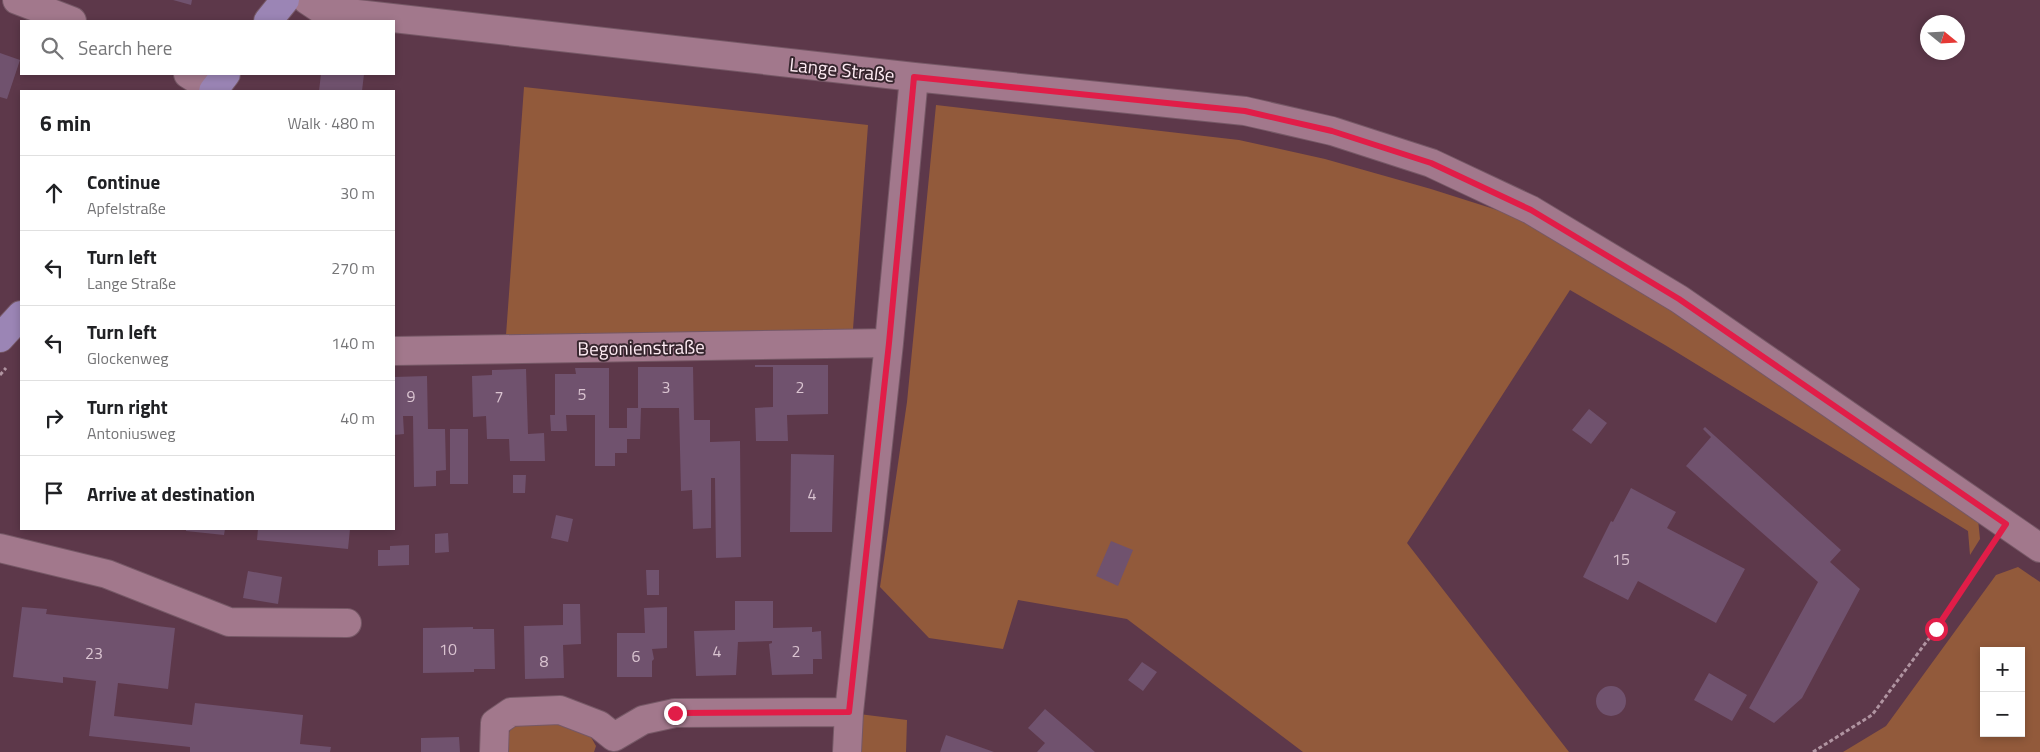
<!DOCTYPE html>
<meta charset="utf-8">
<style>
body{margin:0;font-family:"Titillium Web",sans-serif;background:#f2f2f2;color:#202124}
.controls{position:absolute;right:15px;bottom:15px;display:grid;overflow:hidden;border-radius:0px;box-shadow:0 2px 8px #0003}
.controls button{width:45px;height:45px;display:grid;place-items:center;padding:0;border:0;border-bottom:1px solid #e0e0e0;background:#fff;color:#202124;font:25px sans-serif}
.compass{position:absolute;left:1920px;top:15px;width:45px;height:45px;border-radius:50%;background:#fff;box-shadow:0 2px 8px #0003;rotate:108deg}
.stop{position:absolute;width:15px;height:15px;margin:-11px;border:4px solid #e11d48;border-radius:50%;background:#fff}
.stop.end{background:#e11d48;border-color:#fff;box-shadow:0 1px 5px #0008}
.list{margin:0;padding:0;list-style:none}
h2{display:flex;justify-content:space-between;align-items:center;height:65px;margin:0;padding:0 20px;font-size:21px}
h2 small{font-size:16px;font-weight:400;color:#757577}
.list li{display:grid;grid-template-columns:32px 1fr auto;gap:15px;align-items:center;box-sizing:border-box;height:75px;padding:0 20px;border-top:1px solid #e0e0e0}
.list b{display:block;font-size:19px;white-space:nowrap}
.list p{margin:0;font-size:16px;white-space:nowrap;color:#757577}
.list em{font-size:16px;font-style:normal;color:#757577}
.icon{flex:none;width:28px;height:28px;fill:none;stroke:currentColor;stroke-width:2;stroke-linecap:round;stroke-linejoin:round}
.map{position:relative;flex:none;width:2040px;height:752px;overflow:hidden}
.search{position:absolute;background:#fff;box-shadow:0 2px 8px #0003;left:20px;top:20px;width:375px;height:55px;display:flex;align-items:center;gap:12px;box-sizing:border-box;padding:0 18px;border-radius:0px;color:#757577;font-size:19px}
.panel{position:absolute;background:#fff;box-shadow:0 2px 8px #0003;left:20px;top:90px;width:375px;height:440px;border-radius:0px}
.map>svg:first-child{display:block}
.green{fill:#925a3b;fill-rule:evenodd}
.building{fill:#70526e}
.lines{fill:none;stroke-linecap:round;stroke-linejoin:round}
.minor-casing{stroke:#765866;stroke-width:30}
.major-casing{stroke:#765866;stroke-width:30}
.path{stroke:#b094a1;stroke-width:3;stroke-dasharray:4 2.5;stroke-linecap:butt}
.minor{stroke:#a2788c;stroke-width:28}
.major{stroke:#9b85b5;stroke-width:28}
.route{stroke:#e11d48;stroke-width:6}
.labels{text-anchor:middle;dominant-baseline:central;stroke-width:4;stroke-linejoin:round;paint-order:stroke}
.number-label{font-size:16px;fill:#dac4d1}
.street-label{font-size:19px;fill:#fdeaf2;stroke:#37262e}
</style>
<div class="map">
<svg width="2040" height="752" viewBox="0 0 2040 752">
<rect width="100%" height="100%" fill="#5d384a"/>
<path class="green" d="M524,87l344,38 -15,204 -347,6z
M936,105l303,35 86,19 106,30 85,27 180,108 282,195 2,20 -10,16 -2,-24 -303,-186 -95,-55 -163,253 162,209h-266l-176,-133 -109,-19 -15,49 -74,-11 -49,-51 27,-185z
M2018,567l22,15v170h-197l43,-26 110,-151zM1984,651h37v82h-37z
M859,714l48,6 -1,32h-51z
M557,719l30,11 9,16 -2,6h-90l-1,-10 13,-21z"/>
<path class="building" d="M173,0h19l-1,5z
M0,53l20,7 -13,39 -7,-2z
M321,74h43l-2,17h-43z
M755,365h73v49l-41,1 1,26h-32l-1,-33 18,-1v-40h-18z
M638,367h55l1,53h16v22l30,-1 1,116 -25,1 -1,-80h-4v50l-18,1 -1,-39 -11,1 -2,-83h-38l-1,31h-13v14h-12v13h-20v-51h-29l1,16h-16l-1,-16h5v-41h21l-1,-6h34v60h18v-20h11z
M526,369l2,65 16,-1 1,28h-35l-1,-22h-22l-1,-23 -13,1 -1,-41 20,-1v-5z
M427,376l1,53h17l1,41 -10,1v15l-22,1 -1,-71h-10l1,18 -10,1v-58z
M1589,409l18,14 -16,21 -19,-14z
M1705,427l136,123 -11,12 30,27 -58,109 -28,25 -25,-15 69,-126 -132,-116 25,-29 -8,-8z
M450,429h18v55h-18z
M791,454l43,1 -2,77h-42z
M513,475h13l-1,18h-12z
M1631,488l45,24 -9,16 78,41 -29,54 -78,-42 -10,19 -45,-23 28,-56 2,1z
M556,515l17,4 -5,23 -17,-4z
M186,529h39l-1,6 -38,-4z
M258,529h92l-2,20 -91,-9z
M448,533l1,19 -14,1v-19z
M1111,541l22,9 -15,36 -22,-10z
M409,545v20l-31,1v-16h12v-4z
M646,570h13v25h-12z
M248,571l34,6 -4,27 -35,-6z
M735,601h38v27l39,-1v5l9,-1 1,28h-9v15l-41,1 -3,-31 3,-1v-2l-34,1 -2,33 -40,1 -2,-45 41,-1z
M563,604h17l1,40 -18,1 1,33 -39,1 -1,-53 39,-1z
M22,607l25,2 -1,5 129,14 -7,61 -50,-6 -4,33 78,9 3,-22 108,12 -3,29 31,3 -1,5h-140v-5l-101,-11 7,-55 -33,-4v6l-50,-6z
M667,607v41l-15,1 2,10 -2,2v16h-35v-44h28l-1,-25z
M473,627v2h21l1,40h-21v3l-51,1v-45z
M1142,662l15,10 -14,19 -15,-11z
M1709,673l38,22 -15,26 -38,-21z
M1596 701a15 15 0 1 1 30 0a15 15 0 1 1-30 0Z
M1045,709l50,43h-58l8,-9 -17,-15z
M946,735l48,17h-54z
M459,737l1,15h-39v-14z"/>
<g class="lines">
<defs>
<path id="minor" d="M17,0l55,21
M307,0l15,10 592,67 331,34 87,20 99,32 100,47 148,89 361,249
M188,74l26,16
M394,351l495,-8
M0,548l107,26 122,48 118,1
M494,752l1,-29 16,-11 49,-2 39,15 15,12 29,-17 32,-7 174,-1
M847,752l2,-40 40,-369 25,-266"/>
<path id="major" d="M268,21l17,-21
M213,91l13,-17
M0,338l21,-23"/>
</defs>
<use href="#minor" class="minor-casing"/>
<use href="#major" class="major-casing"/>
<path class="path" d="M0,375l6,-7
M1813,752l59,-37 64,-86 55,-81"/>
<use href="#minor" class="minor"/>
<use href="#major" class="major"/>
</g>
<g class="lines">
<path class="route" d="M675,713l174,-1 40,-369 25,-266 331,34 87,20 99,32 100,47 148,89 327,225 -70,105"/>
</g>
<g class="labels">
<g class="number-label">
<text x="666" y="387">3</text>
<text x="800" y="387">2</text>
<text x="582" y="394">5</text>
<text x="411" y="396">9</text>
<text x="499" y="396">7</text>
<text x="812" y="494">4</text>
<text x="1621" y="559">15</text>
<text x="448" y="649">10</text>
<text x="717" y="651">4</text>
<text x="796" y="651">2</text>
<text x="94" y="653">23</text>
<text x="636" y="656">6</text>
<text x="544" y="661">8</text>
</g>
<g class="street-label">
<text transform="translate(842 69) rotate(6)">Lange Straße</text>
<text transform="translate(641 347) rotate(-1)">Begonienstraße</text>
</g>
</g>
</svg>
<div class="controls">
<button>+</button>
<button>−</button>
</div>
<svg class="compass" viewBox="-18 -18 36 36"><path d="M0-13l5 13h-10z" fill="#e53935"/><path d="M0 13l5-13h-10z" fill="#757577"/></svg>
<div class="stop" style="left:1936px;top:629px"></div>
<div class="stop end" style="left:675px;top:713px"></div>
<div class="search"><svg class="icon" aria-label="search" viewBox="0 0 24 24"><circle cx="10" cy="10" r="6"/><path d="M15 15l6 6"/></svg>Search here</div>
<section class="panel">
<h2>6 min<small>Walk · 480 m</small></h2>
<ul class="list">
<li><svg class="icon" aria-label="ahead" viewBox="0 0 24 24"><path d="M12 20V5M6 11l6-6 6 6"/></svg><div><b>Continue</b><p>Apfelstraße</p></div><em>30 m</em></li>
<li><svg class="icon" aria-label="left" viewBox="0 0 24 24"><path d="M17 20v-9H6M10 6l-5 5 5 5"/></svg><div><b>Turn left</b><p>Lange Straße</p></div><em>270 m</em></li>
<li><svg class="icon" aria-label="left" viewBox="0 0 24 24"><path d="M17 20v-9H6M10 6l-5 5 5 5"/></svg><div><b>Turn left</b><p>Glockenweg</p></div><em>140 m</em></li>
<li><svg class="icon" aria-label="right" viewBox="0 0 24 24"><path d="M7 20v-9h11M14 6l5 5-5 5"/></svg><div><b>Turn right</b><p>Antoniusweg</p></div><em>40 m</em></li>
<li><svg class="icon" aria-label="arrive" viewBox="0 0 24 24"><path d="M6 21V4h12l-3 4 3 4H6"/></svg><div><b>Arrive at destination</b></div></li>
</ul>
</section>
</div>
